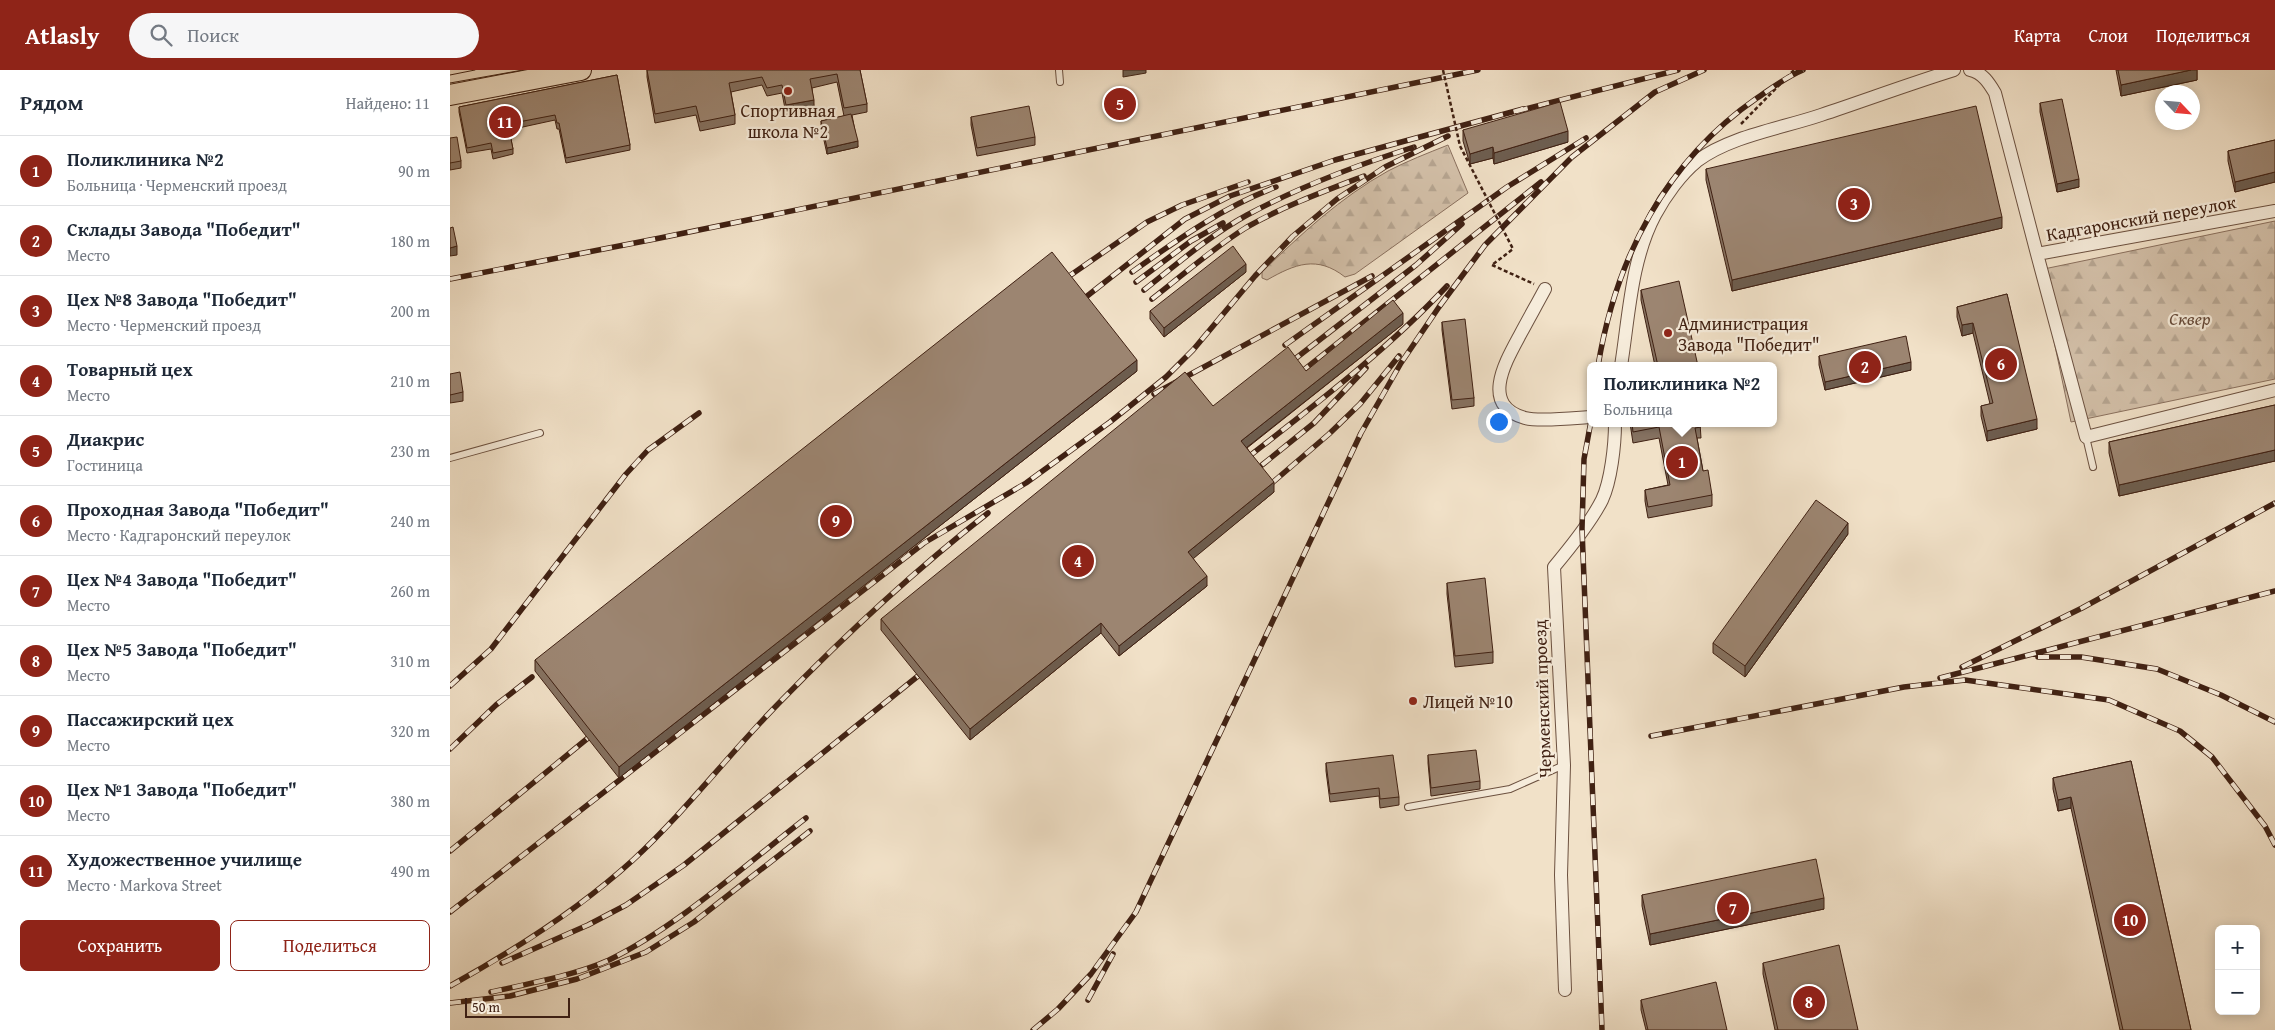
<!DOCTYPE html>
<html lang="ru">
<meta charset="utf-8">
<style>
body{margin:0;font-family:"Gentium Book Plus",serif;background:#f6f6f7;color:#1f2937}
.controls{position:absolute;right:15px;bottom:15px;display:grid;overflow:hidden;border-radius:8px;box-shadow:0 2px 12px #0003}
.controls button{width:45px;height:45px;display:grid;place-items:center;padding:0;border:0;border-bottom:1px solid #e0e1e3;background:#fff;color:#1f2937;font:25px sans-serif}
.compass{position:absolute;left:1705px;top:15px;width:45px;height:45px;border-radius:50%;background:#fff;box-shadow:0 2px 12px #0003;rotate:116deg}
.scale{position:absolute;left:15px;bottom:12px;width:105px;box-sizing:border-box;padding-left:5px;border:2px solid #402113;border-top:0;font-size:14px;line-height:18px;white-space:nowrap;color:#402113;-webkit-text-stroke:4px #f6ecdb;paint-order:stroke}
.you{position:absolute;left:1048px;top:351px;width:18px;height:18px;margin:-12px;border:4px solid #fff;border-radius:50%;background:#1a73e8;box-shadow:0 0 0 8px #1a73e833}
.badge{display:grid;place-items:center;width:32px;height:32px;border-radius:50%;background:#8f2418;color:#fff;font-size:16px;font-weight:700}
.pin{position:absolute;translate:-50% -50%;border:2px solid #fff;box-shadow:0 1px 5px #0006}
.popup{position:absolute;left:1137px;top:292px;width:190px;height:65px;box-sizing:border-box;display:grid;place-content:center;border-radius:8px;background:#fff;filter:drop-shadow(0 1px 4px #0005);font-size:16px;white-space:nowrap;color:#747a83}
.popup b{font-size:19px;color:#1f2937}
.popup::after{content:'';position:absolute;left:50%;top:100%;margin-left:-10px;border:10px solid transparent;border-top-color:#fff}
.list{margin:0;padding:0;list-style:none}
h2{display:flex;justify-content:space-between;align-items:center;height:65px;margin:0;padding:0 20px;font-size:21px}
h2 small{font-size:16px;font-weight:400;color:#747a83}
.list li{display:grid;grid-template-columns:32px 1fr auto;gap:15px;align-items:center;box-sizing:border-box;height:70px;padding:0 20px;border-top:1px solid #e0e1e3}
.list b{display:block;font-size:19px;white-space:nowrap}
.list p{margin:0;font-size:16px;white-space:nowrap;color:#747a83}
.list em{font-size:16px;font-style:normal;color:#747a83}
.actions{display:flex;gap:10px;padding:15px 20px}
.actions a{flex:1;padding:11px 0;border:1px solid #8f2418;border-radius:8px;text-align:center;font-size:18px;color:#8f2418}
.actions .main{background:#8f2418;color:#fff}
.icon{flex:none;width:28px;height:28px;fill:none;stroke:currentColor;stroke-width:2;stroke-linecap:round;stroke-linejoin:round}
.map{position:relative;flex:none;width:1825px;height:960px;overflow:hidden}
header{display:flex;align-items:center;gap:30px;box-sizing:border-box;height:70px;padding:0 25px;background:#8f2418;color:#fff}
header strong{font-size:24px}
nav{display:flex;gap:28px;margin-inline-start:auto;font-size:18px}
.search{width:350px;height:45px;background:#f6f6f7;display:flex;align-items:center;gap:12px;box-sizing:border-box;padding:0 18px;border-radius:28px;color:#747a83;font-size:19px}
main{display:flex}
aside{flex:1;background:#fff}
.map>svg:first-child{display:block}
.forest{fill:url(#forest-firs);stroke:#8a705e}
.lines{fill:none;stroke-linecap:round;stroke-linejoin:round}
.lane-casing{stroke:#6c5140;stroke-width:8}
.street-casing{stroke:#6c5140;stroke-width:14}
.primary-casing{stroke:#402113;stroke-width:22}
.path{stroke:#402113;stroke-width:2.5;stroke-dasharray:4 2.5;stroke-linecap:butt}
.lane{stroke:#f6ecdb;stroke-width:6}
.street{stroke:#f6ecdb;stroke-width:12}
.primary{stroke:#f1e1c8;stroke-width:20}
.tram{stroke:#402113;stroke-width:1}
.rail-casing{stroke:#402113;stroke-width:5.5}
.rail{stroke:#f6ecdb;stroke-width:4;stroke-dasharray:11;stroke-linecap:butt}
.path-bridge{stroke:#402113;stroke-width:2.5;stroke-dasharray:4 2.5;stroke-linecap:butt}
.wall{fill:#867261;stroke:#402113}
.shaded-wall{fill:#6d5d4f;stroke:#402113}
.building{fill:#9c8571;stroke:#402113}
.poi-dot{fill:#8f2418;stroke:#f6ecdb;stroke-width:2}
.labels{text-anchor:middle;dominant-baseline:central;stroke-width:4.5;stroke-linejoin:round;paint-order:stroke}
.poi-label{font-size:18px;fill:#402113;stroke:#f6ecdb;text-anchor:start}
.street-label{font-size:18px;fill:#402113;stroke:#f6ecdb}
.park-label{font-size:18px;font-style:italic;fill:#654938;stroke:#f6ecdb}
</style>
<header>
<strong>Atlasly</strong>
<div class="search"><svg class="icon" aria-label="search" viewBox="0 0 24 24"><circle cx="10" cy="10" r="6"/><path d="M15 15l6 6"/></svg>Поиск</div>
<nav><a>Карта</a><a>Слои</a><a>Поделиться</a></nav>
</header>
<main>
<aside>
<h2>Рядом<small>Найдено: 11</small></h2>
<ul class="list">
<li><span class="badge">1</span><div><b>Поликлиника №2</b><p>Больница · Черменский проезд</p></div><em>90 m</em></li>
<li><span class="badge">2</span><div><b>Склады Завода &quot;Победит&quot;</b><p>Место</p></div><em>180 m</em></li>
<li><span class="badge">3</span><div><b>Цех №8 Завода &quot;Победит&quot;</b><p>Место · Черменский проезд</p></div><em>200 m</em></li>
<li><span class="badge">4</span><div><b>Товарный цех</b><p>Место</p></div><em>210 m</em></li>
<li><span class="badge">5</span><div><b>Диакрис</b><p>Гостиница</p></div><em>230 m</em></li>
<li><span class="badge">6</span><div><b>Проходная Завода &quot;Победит&quot;</b><p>Место · Кадгаронский переулок</p></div><em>240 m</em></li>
<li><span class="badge">7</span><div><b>Цех №4 Завода &quot;Победит&quot;</b><p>Место</p></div><em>260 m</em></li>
<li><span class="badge">8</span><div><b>Цех №5 Завода &quot;Победит&quot;</b><p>Место</p></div><em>310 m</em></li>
<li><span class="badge">9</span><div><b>Пассажирский цех</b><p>Место</p></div><em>320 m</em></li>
<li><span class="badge">10</span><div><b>Цех №1 Завода &quot;Победит&quot;</b><p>Место</p></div><em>380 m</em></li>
<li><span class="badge">11</span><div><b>Художественное училище</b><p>Место · Markova Street</p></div><em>490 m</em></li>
</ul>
<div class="actions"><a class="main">Сохранить</a><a>Поделиться</a></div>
</aside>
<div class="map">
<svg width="1825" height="960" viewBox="0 0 1825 960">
<defs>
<pattern id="forest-firs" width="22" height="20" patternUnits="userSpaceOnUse" patternTransform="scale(1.25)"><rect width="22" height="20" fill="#d3c0a9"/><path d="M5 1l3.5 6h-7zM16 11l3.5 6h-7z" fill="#b6a591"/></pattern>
</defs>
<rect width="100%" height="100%" fill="#f1e1c8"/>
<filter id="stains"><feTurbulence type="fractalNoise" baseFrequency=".004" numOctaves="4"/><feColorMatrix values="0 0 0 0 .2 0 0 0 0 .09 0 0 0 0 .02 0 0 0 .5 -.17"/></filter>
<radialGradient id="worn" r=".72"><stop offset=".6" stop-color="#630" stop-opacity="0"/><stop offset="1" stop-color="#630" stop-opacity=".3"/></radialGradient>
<path class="forest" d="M998,75l20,48 -113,81 -10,3c-28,-22 -50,-13 -78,3l-5,-2v-6c38,-37 79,-75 126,-101 19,-10 40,-18 60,-26z
M1825,151v158l-204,43 -32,-152z"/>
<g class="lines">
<defs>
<path id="lane" d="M609,0l1,12
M1636,367l7,30
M0,388l90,-25
M958,737l102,-18 54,-24"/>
<path id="street" d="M1520,0c13,3 19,13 25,23l42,161
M1825,141l-238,43 49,183 189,-47
M1095,219c-8,15 -16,29 -24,44 -15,28 -42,72 4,85 14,4 50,0 66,-1
M1171,296c8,-50 10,-106 34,-151 10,-19 26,-41 42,-54 33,-25 86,-33 124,-46 45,-15 88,-31 133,-45
M1115,920l-4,-115 3,-110 -10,-198c15,-18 38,-47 48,-67 9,-19 13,-55 13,-77"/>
<path id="primary" d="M0,25l131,-25"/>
</defs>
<use href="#lane" class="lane-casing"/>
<use href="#street" class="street-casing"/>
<use href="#primary" class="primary-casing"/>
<path class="path" d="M1291,54l53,-54
M1042,195l42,19"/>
<use href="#lane" class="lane"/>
<use href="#street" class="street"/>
<use href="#primary" class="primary"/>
<path class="tram" d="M0,5l25,-5
M0,13l73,-13"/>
<defs>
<path id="rail" d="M1067,41l161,-41
M682,202c45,-32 91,-65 144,-85
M0,209l210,-41 818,-168
M615,209l82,-57 35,-17 66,-23
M686,212l55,-41 32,-18
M694,220c33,-26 65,-54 103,-75 52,-28 110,-50 167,-68
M702,229c31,-24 61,-51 95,-72 37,-21 78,-36 117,-51
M627,234l108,-85 45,-23 105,-36 188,-51
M835,275l222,-158 79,-49
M841,292l125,-97 46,-41
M1148,296c18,-109 68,-205 159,-268 15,-10 29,-21 46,-28
M850,303l241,-191
M704,324l218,-118
M1141,351l-7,38 -2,70 20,501
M797,388c69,-54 140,-108 200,-172
M812,395l52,-42 52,-55
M822,413l57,-49 31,-30 39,-48
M1588,587h43l76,12 64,26 54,27
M1512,597l120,-59 193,-105
M1490,608l335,-87
M0,616l41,-37 135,-175 22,-24 51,-37
M1201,666l253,-49 61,-7 144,20 71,31 32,26 53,69 10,19
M0,679l46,-44 36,-28
M0,781l138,-113
M0,842l474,-369 102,-60 84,-61 56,-45 27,-27 62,-74 38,-40 44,-37 48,-32 63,-31
M52,893l86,-38 38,-20 58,-40 234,-189
M0,916c65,-36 128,-76 183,-126 52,-48 96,-106 146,-157 66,-68 135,-132 209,-190
M41,922c36,-8 85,-17 118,-32 68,-33 136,-95 197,-142
M638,930l25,-46
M0,933l60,-7 67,-17 69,-27 48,-30 116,-91
M583,960l25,-21 33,-35 45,-62 225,-479 40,-70 38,-56 46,-62 87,-88 83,-65 49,-22"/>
</defs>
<use href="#rail" class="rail-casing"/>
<use href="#rail" class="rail"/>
<path class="path-bridge" d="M993,0l17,76 53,103 -21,16"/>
</g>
<path class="wall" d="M197,0h213l7,34v8l-15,3 6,32 -31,7 -6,-27v-6l23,-5 -7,-34 -25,6 2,20 -28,6 -4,-21 -15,3 -5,-11 -31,7 4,23v9l-35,7 -4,-16 -41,8 -8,-46z
M1666,0h81v10l-76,16z
M167,5l13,70v5l-64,13 -7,-34h-2l-2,-9 -46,10 4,19v5l-20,5 -2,-10 -24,4 -8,-41v-5z
M1590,33l39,84 -22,5 -17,-80z
M521,47l64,20v8l-58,11 -6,-31z
M1013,60l105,12 -74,22 -1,-6 -23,6 -7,-23z
M0,68l11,23v7l-11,2z
M1825,70v42l-40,10 -7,-31v-10z
M1256,99l296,59 -270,63 -26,-111z
M796,202l-82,65 -14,-18v-8z
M1191,220l57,76h-43l-14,-66z
M1557,224l30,135 -50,12 -6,-25v-10l9,-2 -17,-71 -11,3 -5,-19v-10z
M992,252l32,76v8l-22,3 -10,-79z
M953,254l-156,124 27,44 -81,66 14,28 -88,70 -18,-23 -131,107 -89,-110v-11l425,-248z
M1369,286l92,14 -86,20 -6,-25z
M687,301l-518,407 -84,-107v-11z
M0,304l13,18v9l-13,2z
M1825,335v56l-156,35 -10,-43v-11z
M1180,353h70l1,15h-4l6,33 9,24v11l-64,12 -3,-17v-11l23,-5 -9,-47 -26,5z
M1398,464l-103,143 -32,-24v-10z
M997,513l46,69v11l-38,4 -8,-73z
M978,685l52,26v8l-49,7 -3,-33z
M1681,691l60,269h-71l-49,-222 -13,3 -5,-22v-11z
M876,693l73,34v8l-19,3 -1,-12 -49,6 -4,-31z
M1192,825l182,14 -174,36 -8,-39z
M1313,893l95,67h-83l-12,-56z
M1191,930l86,30h-81l-5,-20z"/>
<path class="shaded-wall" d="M673,0h23v3l-23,4z
M1741,0h6v10l-76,16v-11z
M364,30v8l-28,6v-9z
M1118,61v11l-74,22v-11z
M408,71v6l-31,7v-6z
M1043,77v11l-23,6v-10z
M1825,102v10l-40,10v-10z
M1629,109v8l-22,5v-8z
M1552,147v11l-270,63v-11z
M7,176v9l-7,1v-8z
M796,194v8l-82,65v-9z
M953,243v11l-162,128v-11z
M1523,253v10l-11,3v-11z
M687,290v11l-518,407v-11z
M1461,292v8l-86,20v-8z
M1587,349v10l-50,12v-10z
M1825,380v11l-156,35v-11z
M824,412v10l-86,71v-11z
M1398,453v11l-103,143v-11z
M757,506v10l-88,70v-10z
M651,553v10l-131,107v-11z
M1621,727v11l-13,3v-11z
M1374,828v11l-174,36v-11z"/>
<path class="building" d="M197,0h213l7,34 -23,4 -7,-34 -27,5 4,21 -28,5 -4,-20 -15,3 -5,-11 -33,6 6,32 -35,7 -4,-16 -41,8z
M1668,0h73l-70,15z
M167,5l13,70 -64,13 -7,-35h-2l-2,-8 -47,9 5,25 -20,4 -2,-10 -24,5 -8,-41z
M1612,29l17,80 -22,5 -17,-81z
M1110,32l8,29 -74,22 -1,-6 -23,7 -7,-24z
M579,36l6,31 -58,11 -6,-31z
M1526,36l26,111 -270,63 -26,-111z
M401,44l7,27 -31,7 -6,-27z
M7,67l4,24 -11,2v-25z
M1825,70v32l-40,10 -7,-31z
M3,157l4,19 -7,2v-20z
M783,176l13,18 -82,64 -14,-17z
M602,182l85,108 -518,407 -84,-107z
M1229,211l19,85h-40l-17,-76z
M1557,224l30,125 -50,12 -6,-25 12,-3 -20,-80 -11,2 -5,-18z
M943,230l10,13 -162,128 33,41 -86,70 19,24 -88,70 -18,-23 -131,106 -89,-110 304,-247 28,34 75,-59 18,24z
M1015,249l9,79 -22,2 -10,-78z
M1456,266l5,26 -86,20 -6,-26z
M10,302l3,20 -13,3v-21z
M1825,335v45l-156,35 -10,-43z
M1182,353h68l1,4 -6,1 8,43 5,-1 4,25 -64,12 -3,-17 25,-5 -11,-58 -26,5z
M1366,430l32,23 -103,143 -32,-23z
M1035,508l8,74 -38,4 -8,-73z
M1026,680l4,31 -49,7 -3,-33z
M943,685l6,42 -19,2 -1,-11 -49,6 -4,-31z
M1681,691l60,269h-68l-52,-233 -13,3 -5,-22z
M1366,789l8,39 -174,36 -8,-39z
M1389,875l19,85h-80l-15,-67z
M1266,912l11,48h-79l-7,-30z"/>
<g class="poi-dot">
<circle cx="338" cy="21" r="5"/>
<circle cx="1218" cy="263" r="5"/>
<circle cx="963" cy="631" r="5"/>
</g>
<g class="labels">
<g class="poi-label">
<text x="338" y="40" text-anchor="middle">Спортивная<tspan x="338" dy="21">школа №2</tspan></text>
<text x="1228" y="253">Администрация<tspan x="1228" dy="21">Завода "Победит"</tspan></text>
<text x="973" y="631">Лицей №10</text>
</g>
<g class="street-label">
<text transform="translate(1691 148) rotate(-10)">Кадгаронский переулок</text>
<text transform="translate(1092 629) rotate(-92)">Черменский проезд</text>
</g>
<g class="park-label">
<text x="1740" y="248">Сквер</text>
</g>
</g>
<rect width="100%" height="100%" filter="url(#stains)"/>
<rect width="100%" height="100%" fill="url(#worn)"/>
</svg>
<div class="controls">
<button>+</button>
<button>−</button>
</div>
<svg class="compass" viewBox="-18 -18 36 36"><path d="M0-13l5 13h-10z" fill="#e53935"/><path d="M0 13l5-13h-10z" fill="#747a83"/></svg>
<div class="scale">50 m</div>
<div class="you"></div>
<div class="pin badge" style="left:1232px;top:392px">1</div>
<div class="popup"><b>Поликлиника №2</b>Больница</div>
<div class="pin badge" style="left:1415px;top:297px">2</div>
<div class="pin badge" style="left:1404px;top:134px">3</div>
<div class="pin badge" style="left:628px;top:491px">4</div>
<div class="pin badge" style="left:670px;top:34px">5</div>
<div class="pin badge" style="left:1551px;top:294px">6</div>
<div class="pin badge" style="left:1283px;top:838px">7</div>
<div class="pin badge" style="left:1359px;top:932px">8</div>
<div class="pin badge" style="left:386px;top:451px">9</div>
<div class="pin badge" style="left:1680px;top:850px">10</div>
<div class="pin badge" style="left:55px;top:52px">11</div>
</div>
</main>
